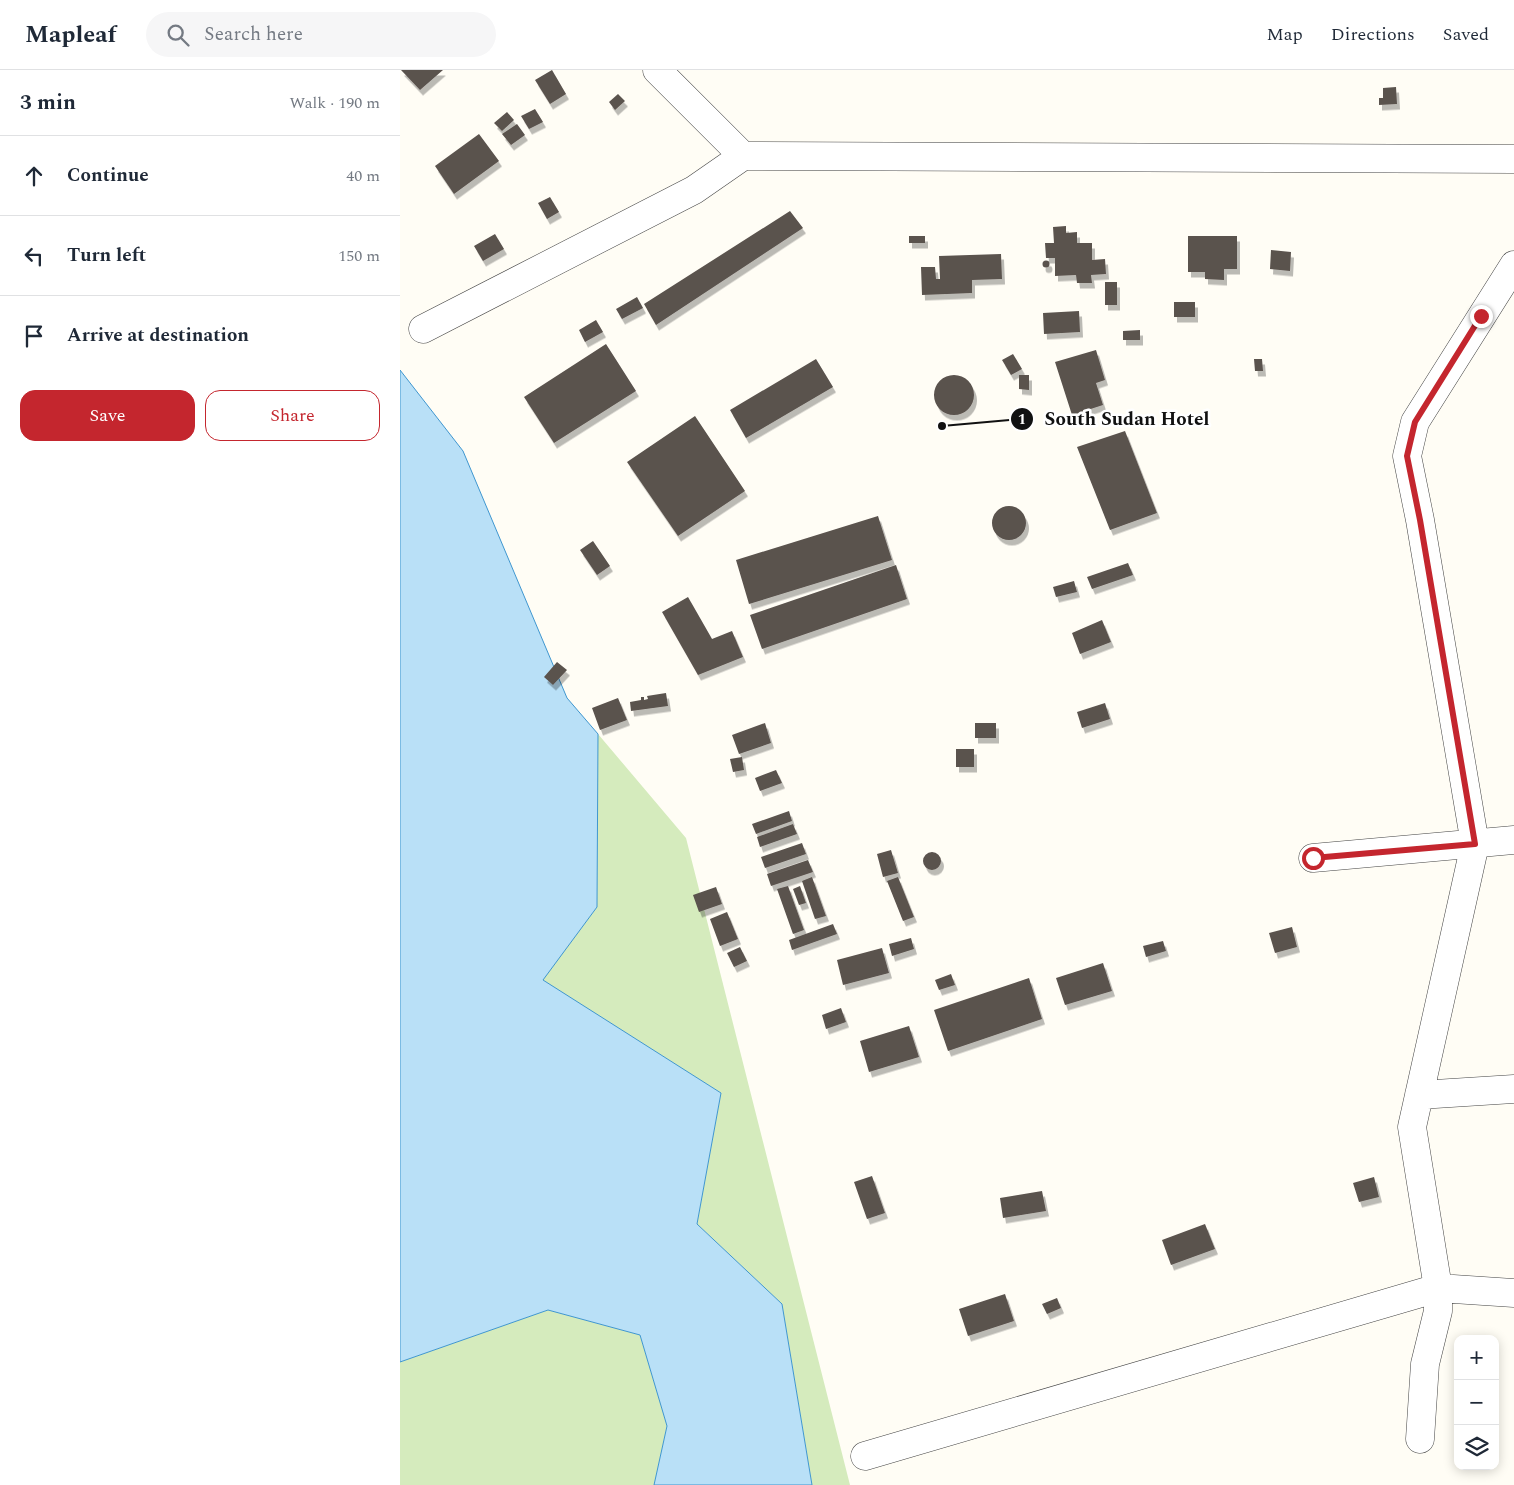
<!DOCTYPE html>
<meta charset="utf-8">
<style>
body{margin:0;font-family:Spectral,serif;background:#f6f6f7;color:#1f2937}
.controls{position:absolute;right:15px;bottom:15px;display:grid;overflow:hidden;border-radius:10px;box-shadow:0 2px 12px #0003}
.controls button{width:45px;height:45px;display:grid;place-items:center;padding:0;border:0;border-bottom:1px solid #e0e1e3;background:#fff;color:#1f2937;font:25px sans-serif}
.stop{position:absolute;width:15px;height:15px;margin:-11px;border:4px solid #c4262e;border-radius:50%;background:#fff}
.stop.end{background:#c4262e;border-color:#fff;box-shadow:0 1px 5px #0008}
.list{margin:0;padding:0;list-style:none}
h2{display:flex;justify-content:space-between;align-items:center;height:65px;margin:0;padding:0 20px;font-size:21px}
h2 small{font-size:16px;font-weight:400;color:#747a83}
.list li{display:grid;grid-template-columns:32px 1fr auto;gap:15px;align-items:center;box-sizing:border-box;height:80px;padding:0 20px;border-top:1px solid #e0e1e3}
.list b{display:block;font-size:19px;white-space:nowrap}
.list em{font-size:16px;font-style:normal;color:#747a83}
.actions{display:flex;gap:10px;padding:15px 20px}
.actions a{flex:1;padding:11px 0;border:1px solid #c4262e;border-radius:15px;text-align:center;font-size:18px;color:#c4262e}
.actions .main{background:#c4262e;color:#fff}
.icon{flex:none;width:28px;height:28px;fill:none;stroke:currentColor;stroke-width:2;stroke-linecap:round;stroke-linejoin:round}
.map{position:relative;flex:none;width:1114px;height:1415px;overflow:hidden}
header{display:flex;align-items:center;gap:30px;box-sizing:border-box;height:70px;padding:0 25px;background:#fff;border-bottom:1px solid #e0e1e3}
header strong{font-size:24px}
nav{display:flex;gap:28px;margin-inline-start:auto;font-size:18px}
.search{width:350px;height:45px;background:#f6f6f7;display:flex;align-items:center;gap:12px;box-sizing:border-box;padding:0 18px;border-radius:28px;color:#747a83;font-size:19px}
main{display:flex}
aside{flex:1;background:#fff}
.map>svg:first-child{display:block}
.green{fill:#d5ebbd}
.water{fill:#b9e0f7;stroke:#3f96cf}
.building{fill:#5a524d;filter:url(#shadow)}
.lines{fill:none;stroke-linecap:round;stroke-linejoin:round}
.minor-casing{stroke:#444;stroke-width:29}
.minor{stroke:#fff;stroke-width:28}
.route{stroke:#c4262e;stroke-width:6}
.leader{fill:none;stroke:#111;stroke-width:2}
.callout-dot{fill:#111;stroke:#fff;stroke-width:2}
.mark-label{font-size:15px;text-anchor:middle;font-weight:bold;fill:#fff}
.callout-label{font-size:19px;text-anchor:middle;font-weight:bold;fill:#111;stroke:#fff;stroke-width:5;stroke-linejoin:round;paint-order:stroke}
</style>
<header>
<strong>Mapleaf</strong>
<div class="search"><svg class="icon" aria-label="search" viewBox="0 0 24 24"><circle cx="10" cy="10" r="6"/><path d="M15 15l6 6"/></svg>Search here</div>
<nav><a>Map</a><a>Directions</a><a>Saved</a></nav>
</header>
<main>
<aside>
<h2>3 min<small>Walk · 190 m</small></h2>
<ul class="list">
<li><svg class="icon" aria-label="ahead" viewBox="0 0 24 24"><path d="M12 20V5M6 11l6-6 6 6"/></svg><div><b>Continue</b></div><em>40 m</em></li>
<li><svg class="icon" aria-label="left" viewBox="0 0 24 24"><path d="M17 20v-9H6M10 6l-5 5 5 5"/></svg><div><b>Turn left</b></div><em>150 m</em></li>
<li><svg class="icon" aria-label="arrive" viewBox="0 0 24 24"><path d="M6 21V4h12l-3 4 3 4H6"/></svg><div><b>Arrive at destination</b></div></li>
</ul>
<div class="actions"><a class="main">Save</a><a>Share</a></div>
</aside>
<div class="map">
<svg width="1114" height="1415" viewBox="0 0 1114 1415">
<defs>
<filter id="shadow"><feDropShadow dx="3" dy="5.5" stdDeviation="0" flood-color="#0004"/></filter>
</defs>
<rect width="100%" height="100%" fill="#fffdf5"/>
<path class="green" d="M198,664l88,104 164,647h-38l-30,-181 -85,-80 24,-131 -179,-113 55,-73z
M148,1240l92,25 27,91 -13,59h-254v-123z"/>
<path class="water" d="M0,300l63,81 104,247 31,36 -1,173 -54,73 178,113 -24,131 85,80 30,181h-158l13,-59 -27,-91 -92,-25 -148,52z"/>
<path class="building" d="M1,0h42l-23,20z
M152,0l14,24 -16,10 -15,-24z
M996,17l1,17 -18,1v-7h4v-10z
M218,24l7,7 -10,9 -6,-8z
M135,39l8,13 -14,7 -8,-13z
M107,42l7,8 -12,11 -8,-8z
M117,54l8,11 -14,10 -9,-11z
M79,64l20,27 -45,33 -19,-28z
M150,127l9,15 -12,7 -9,-16z
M390,141l13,17 -147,97 -12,-21z
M666,156v7l11,-1v11h15v17l13,-1 1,15 -15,1 1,8h-15l-1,-8 -21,1v-18h-9l-1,-15h9l-1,-16z
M95,164l9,15 -21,12 -9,-15z
M509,166h16v7h-16z
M788,166h49v33h-13v11l-19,-1v-7h-17z
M871,180l20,2 -1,19 -20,-2z
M601,184l1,25 -30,1v13l-50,2 -1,-28h14l1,12h4l-1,-23z
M642.5 194a3.5 3.5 0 1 1 7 0a3.5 3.5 0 1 1-7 0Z
M705,212h12v23h-12z
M237,227l6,11 -21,11 -6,-10z
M774,232h21v15h-21z
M679,241l1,21 -36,2 -1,-21z
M196,250l7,12 -18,10 -6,-12z
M740,260v10h-17v-9z
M206,274l30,47 -82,52 -30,-46z
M696,280l9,30 -9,3 7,22 -31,10 -17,-53z
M613,284l9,15 -11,6 -9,-15z
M416,289l17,28 -87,51 -16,-28z
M854,289h8l1,12h-8z
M619,305h10v15l-10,-1z
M534 325a20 20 0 1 1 40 0a20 20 0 1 1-40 0Z
M295,346l50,75 -67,45 -51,-74z
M725,361l32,82 -47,17 -33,-83z
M592 453a17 17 0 1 1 34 0a17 17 0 1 1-34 0Z
M478,446l14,44 -143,44 -13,-44z
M193,471l17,25 -13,9 -17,-25z
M728,493l5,12 -41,14 -5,-12z
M496,495l11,34 -145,50 -12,-34z
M674,511l3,11 -21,5 -3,-10z
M288,527l24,42 20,-8 11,26 -45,18 -36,-63z
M702,550l9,22 -31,12 -8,-21z
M157,592l10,8 -14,15 -9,-8z
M266,623l2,13 -37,5 -1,-9 11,-2v-3h3v3l4,-1 -1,-3z
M218,628l9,22 -27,10 -8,-22z
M705,633l5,16 -28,9 -5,-16z
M365,653l6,20 -32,11 -7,-19z
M575,653h21v15h-21z
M556,679h18v18h-18z
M342,687l2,13 -11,2 -3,-13z
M376,700l6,13 -22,8 -5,-13z
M389,741l3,10 -36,13 -4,-10z
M393,754l4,10 -37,13 -3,-10z
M402,773l4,11 -41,14 -4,-11z
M491,780l7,23 -15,4 -6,-23z
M523 791a9 9 0 1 1 18 0a9 9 0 1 1-18 0Z
M408,790l5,12 -42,14 -4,-12z
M412,807l14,39 -11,3 -13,-38z
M498,807l16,40 -11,4 -16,-40z
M388,816l16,44 -11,4 -16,-45z
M400,816l6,17 -7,2 -6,-16z
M316,817l6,17 -23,8 -6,-17z
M327,842l11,27 -18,7 -10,-27z
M433,854l4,10 -45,16 -3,-10z
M892,857l5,20 -22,6 -6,-20z
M511,868l3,11 -22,7 -3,-12z
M763,871l3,10 -20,6 -3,-11z
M340,877l7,14 -13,6 -7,-14z
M482,878l7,25 -46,12 -6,-25z
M703,893l9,28 -47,14 -9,-27z
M551,904l4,11 -16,5 -4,-10z
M629,908l13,41 -94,32 -14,-41z
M441,938l5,14 -20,7 -4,-14z
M509,956l10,31 -50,15 -9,-31z
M472,1106l13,37 -18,6 -13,-37z
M974,1107l5,20 -20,5 -6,-19z
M642,1121l4,20 -43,7 -3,-20z
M805,1154l10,25 -44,16 -9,-25z
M605,1224l9,27 -46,15 -9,-27z
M657,1228l4,10 -14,6 -5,-10z"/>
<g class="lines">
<defs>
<path id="minor" d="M257,0l86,86
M23,259l271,-139 49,-34 771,3
M913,788l201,-18
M1019,1025l95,-6
M1020,1369l5,-75 13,-53v-23l-26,-161 63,-283 -55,-324 -13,-64 8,-34 99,-157
M465,1386l573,-168 76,5"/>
</defs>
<use href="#minor" class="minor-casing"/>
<use href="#minor" class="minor"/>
</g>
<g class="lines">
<path class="route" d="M913,788l162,-14 -55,-324 -13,-64 8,-34 66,-106"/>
</g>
<path class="leader" d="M542 356L622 349"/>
<g class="callout-dot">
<circle cx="542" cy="356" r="5"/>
<circle cx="622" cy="349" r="12"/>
</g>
<g class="mark-label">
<text x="622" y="354">1</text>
</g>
<g class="callout-label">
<text x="727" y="355">South Sudan Hotel</text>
</g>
</svg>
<div class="controls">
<button>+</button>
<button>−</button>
<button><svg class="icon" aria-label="layers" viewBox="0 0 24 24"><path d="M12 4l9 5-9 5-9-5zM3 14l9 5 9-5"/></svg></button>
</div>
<div class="stop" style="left:913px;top:788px"></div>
<div class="stop end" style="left:1081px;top:246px"></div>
</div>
</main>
